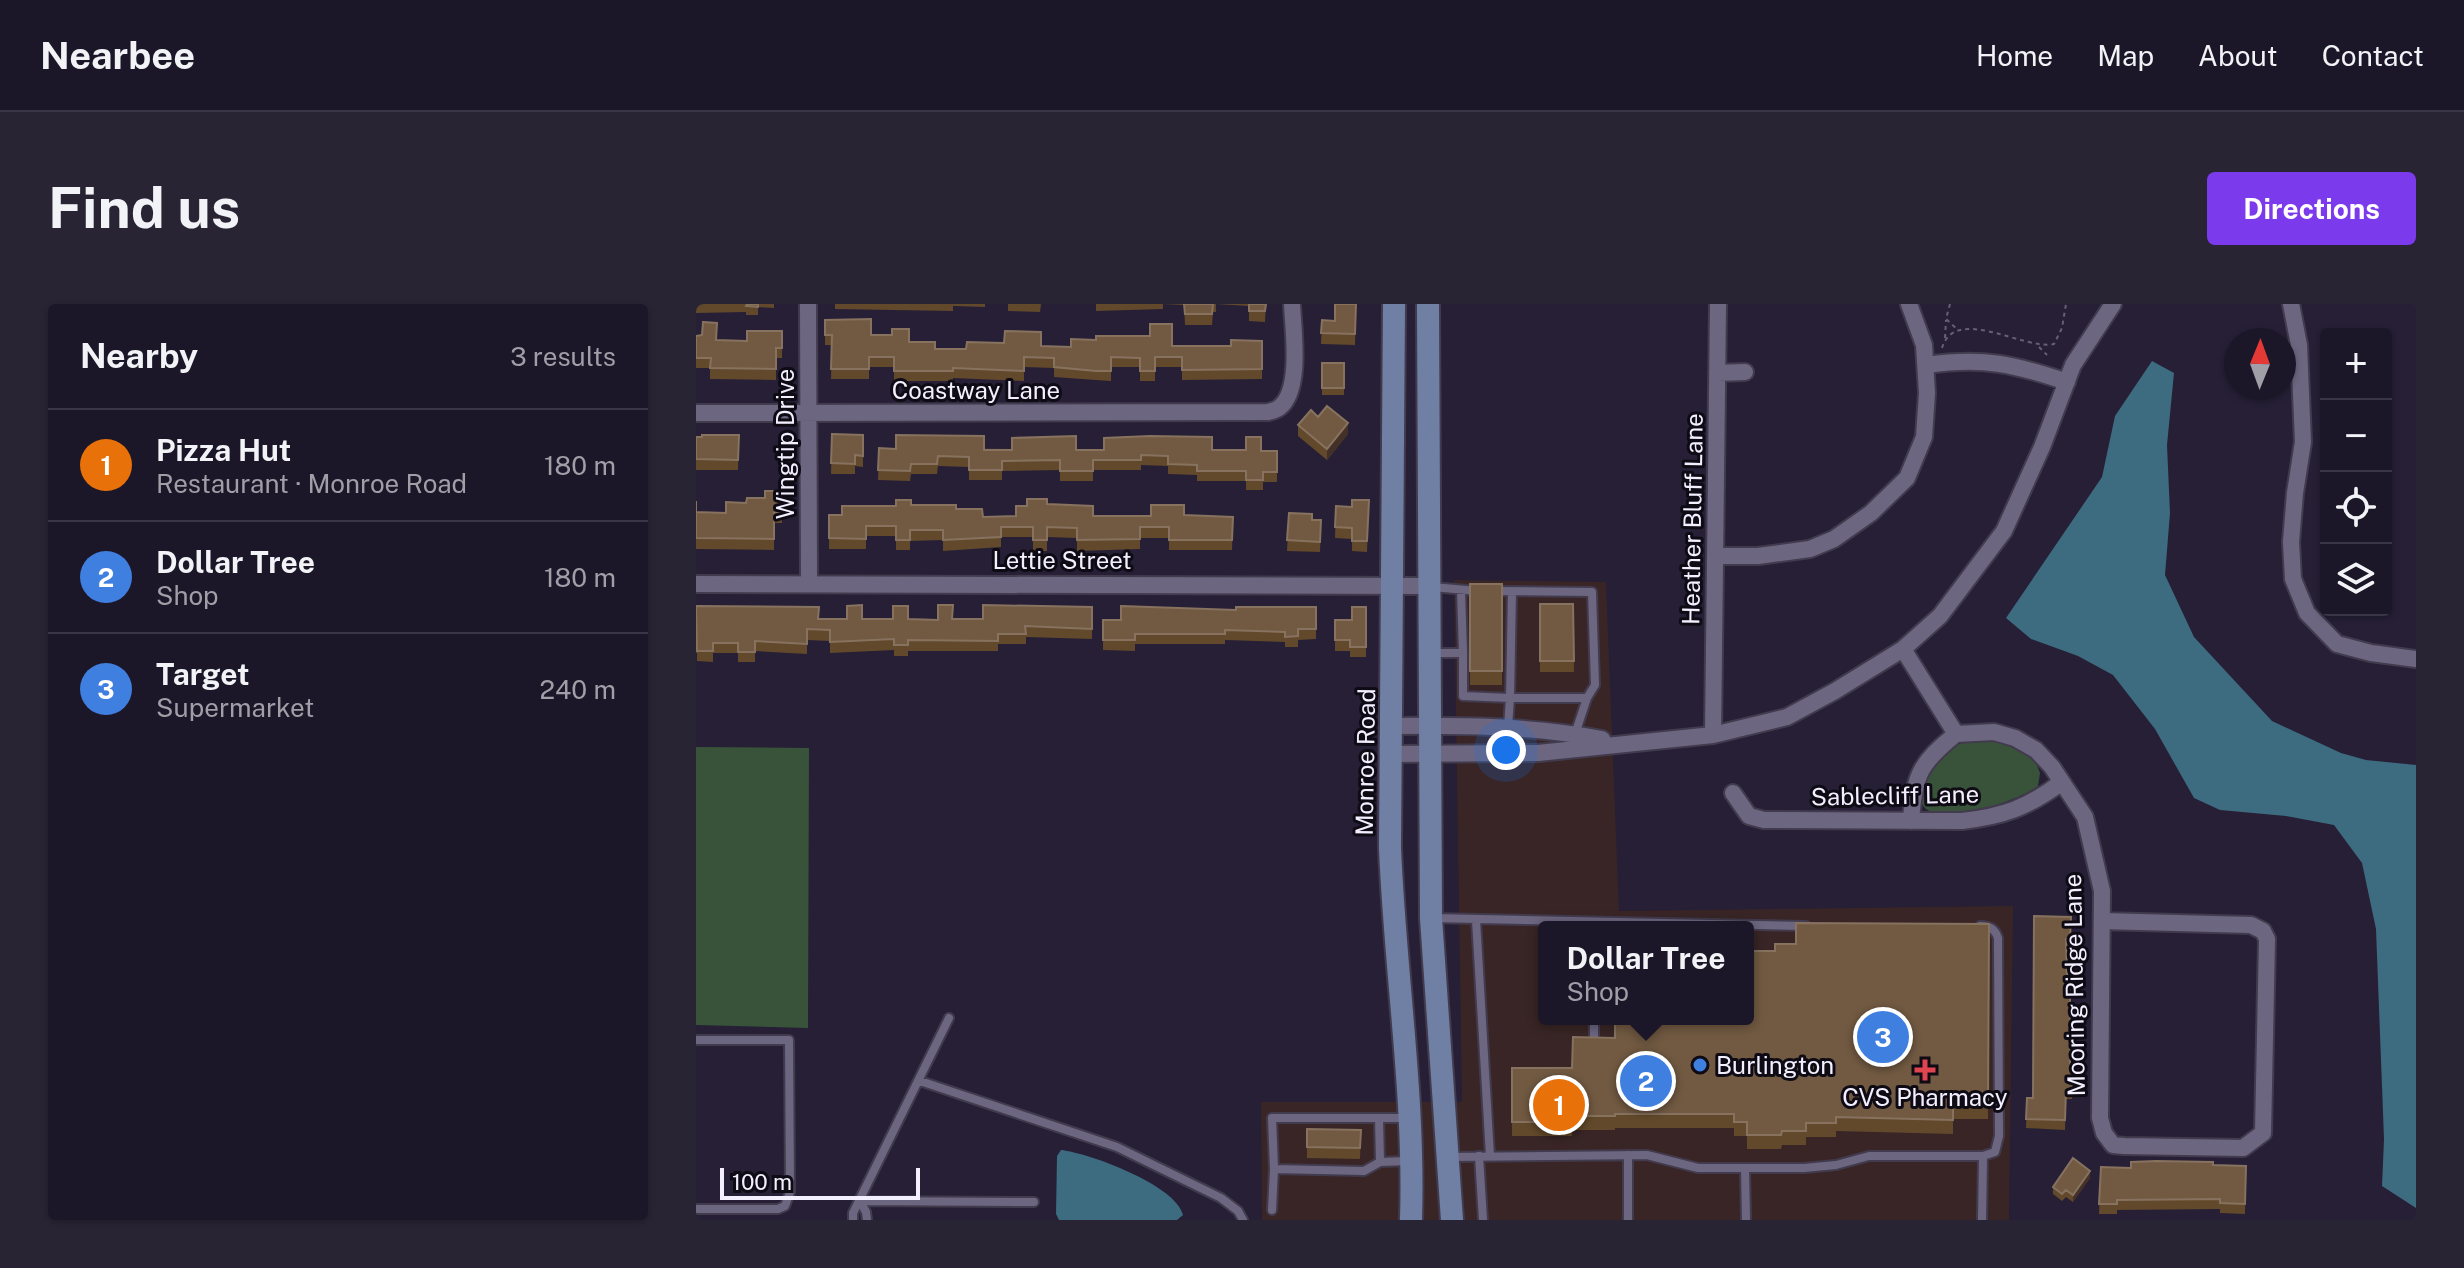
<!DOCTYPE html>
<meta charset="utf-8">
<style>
body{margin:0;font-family:"Public Sans",sans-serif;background:#292434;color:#f1f3f6}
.controls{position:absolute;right:24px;top:24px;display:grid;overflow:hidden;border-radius:8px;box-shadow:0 2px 6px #0004}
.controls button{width:72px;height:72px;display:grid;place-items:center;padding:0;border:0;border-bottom:2px solid #3a3645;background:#1c1728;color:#f1f3f6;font:40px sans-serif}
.compass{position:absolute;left:1528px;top:24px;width:72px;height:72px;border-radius:50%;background:#1c1728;box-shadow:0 2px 6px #0004;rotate:1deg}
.scale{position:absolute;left:24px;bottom:20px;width:200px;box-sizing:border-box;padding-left:8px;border:4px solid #f3efff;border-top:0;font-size:22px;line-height:28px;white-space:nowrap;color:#f3efff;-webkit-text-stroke:6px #0e0b15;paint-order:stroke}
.you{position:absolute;left:810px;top:446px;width:28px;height:28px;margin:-20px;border:6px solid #fff;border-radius:50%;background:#1a73e8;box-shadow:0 0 0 12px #1a73e833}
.badge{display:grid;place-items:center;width:52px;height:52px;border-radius:50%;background:#7c3aed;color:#fff;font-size:26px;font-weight:700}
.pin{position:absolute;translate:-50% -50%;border:4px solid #fff;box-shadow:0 2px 8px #0006}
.popup{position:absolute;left:842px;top:617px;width:216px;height:104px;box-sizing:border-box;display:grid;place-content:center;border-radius:8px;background:#1c1728;filter:drop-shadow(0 2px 6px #0005);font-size:26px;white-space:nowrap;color:#a09fa8}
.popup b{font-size:30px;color:#f1f3f6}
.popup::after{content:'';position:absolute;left:50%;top:100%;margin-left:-16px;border:16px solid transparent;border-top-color:#1c1728}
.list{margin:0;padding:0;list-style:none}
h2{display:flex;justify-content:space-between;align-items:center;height:104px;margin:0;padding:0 32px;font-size:34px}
h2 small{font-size:26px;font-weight:400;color:#a09fa8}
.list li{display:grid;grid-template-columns:52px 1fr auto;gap:24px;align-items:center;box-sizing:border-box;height:112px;padding:0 32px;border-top:2px solid #3a3645}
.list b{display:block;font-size:30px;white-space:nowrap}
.list p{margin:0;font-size:26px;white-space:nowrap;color:#a09fa8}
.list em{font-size:26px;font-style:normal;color:#a09fa8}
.icon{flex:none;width:44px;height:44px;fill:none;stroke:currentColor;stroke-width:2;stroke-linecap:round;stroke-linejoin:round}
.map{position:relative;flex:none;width:1720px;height:916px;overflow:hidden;border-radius:8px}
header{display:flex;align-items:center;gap:48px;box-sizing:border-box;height:112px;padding:0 40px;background:#1c1728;border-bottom:2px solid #3a3645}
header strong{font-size:38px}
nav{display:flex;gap:44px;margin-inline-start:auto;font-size:28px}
.intro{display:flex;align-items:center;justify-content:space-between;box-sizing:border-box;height:192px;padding:0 48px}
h1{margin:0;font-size:56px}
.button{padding:20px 36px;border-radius:8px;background:#7c3aed;color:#fff;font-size:28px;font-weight:700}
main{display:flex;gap:48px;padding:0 48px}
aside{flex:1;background:#1c1728;border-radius:8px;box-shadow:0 2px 6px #0004}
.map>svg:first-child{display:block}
.commercial{fill:#392525;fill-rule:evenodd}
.green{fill:#385339}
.water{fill:#3d6b80}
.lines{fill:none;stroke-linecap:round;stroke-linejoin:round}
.lane-casing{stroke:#423b4e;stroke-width:12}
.street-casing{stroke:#423b4e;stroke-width:20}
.secondary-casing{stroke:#423b4e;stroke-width:26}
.path{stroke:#666075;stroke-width:2;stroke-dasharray:4 4;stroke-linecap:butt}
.lane{stroke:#6d6680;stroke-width:8}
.street{stroke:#6d6680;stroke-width:16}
.secondary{stroke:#7080a5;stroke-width:22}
.wall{fill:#62492b}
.shaded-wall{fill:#433026}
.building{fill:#725a42;stroke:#86725f;stroke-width:2}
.shop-dot{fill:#3f7fe0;stroke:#0e0b15;stroke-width:3}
.health-dot{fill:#e0444e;stroke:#0e0b15;stroke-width:3}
.labels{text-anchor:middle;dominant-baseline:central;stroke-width:6;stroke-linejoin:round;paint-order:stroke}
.street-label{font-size:24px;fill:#f3efff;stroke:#0e0b15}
.poi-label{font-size:24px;fill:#f3efff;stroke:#0e0b15;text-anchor:start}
</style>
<header>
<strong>Nearbee</strong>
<nav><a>Home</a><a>Map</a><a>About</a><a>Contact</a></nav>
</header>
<div class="intro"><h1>Find us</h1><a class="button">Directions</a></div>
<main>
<aside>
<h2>Nearby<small>3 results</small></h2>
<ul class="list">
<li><span class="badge" style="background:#e8710a">1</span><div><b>Pizza Hut</b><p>Restaurant · Monroe Road</p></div><em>180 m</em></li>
<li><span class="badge" style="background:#3f7fe0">2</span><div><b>Dollar Tree</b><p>Shop</p></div><em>180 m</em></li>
<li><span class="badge" style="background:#3f7fe0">3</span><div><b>Target</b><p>Supermarket</p></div><em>240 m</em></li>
</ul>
</aside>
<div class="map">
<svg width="1720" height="916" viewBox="0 0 1720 916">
<rect width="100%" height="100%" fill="#261f36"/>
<path class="commercial" d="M758,276l152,2 13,329 394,-5 -4,314h-747l-1,-118h201zM848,623h204v92h-204z"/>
<path class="green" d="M1289,435l17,3 33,18 5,13 -2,13c-17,14 -94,40 -113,22 -15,-15 10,-49 24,-59 10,-7 24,-8 36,-10z
M0,443l113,1 -1,280 -112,-3z"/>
<path class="water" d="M1456,57l22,12 -7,72 3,68 -5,62 29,62 78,84 69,32 25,7 50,5v443l-34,-22 2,-47 -8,-210 -14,-66 -28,-38 -48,-9 -66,-6 -26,-12 -39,-69 -42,-54 -35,-19 -47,-17 -25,-21 96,-141 13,-61z
M365,846c28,3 115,35 122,65l-6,5h-118l-3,-6 1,-58z"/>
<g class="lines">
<defs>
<path id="lane" d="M736,283l46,4
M796,287l100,1 3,93 -8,13 -12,36
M734,349h33l-2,-62
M767,349v43l47,2 2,-106
M812,423l2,-29h77
M736,614l374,8
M780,616l14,236
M0,736h93l1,152 -5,14 -7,3h-82
M898,738v-23
M224,777l197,66 104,51 17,13 5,9
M683,814l1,44
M932,851v65
M783,852l4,64
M752,853l199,-2 51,13h106l32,-3 33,-9h114l12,-4 4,-16 -1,-198c-3,-9 -8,-12 -18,-12
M1049,864l1,52
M578,865l90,2 16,-9 27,-1
M164,897l174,1
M164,897l6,11 1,8
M576,906l2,-41 -2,-51h138
M157,916v-7l96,-195
M1286,916l1,-64"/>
<path id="street" d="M112,0l1,279
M1595,0l8,41 4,97 -8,51 -4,49 2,37 14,34 30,31 34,9 45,6
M1231,61c56,-8 87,-1 140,17
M1021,69l28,-1
M0,109l572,-1c4,-1 9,-2 12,-5 22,-18 13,-78 12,-103
M1019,252h43l52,-7 24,-10 37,-26 36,-35 17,-41 3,-44 -3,-48 -15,-41
M0,280l732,2
M1207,345l53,85
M695,422c71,-1 141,0 211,13
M1017,431l5,-431
M694,450l148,-1 175,-18 74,-18 48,-26 68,-42 37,-33 64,-85 38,-84 31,-82 40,-61
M1037,489l16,23 15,4 198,1c42,-5 65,-13 100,-39
M1215,517c3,-46 9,-58 45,-87l38,-2 21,6 21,12 16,17 33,50 17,74 -2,227 4,15 9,12 11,1 119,2 20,-15 4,-194 -4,-8 -12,-6 -149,-4"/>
<path id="secondary" d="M698,0l-4,544c5,124 25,248 21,372
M732,0l3,614 21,302"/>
</defs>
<use href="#lane" class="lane-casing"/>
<use href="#street" class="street-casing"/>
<use href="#secondary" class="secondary-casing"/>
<path class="path" d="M1254,0l-4,15 11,10
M1249,34l1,-18
M1343,43l8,8
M1246,44c13,-44 83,3 112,-4l8,-16 4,-24"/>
<use href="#lane" class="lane"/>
<use href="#street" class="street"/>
<use href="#secondary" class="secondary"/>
</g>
<path class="wall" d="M0,0h78v4l-16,-1v8h-12v-3l-50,1z
M139,0h150v3l-32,-1v5l-118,-2z
M312,0h33l-1,8 -32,-1z
M400,0h170l-1,18 -16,-1v-15l-33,-2v8h-3l-1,13h-27l-1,-20 -21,-1v5l-67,2z
M660,0l-1,41 -34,-1 1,-24 13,1z
M129,16l46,15 38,7 26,7h31l75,-3 30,1 160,-1 31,-5v38l-80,1v-13h-27v14h-15v-14h-29v14l-15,-1 -42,-3v-9l-30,-1v14l-71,-3v3h-59v-14h-25v12h-38l1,-34h-7z
M86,27v27h-6v22l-66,-1v-11h-14v-32l20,4 31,1z
M626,59h22v32h-22z
M602,121l50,9 -21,26 -29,-24z
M136,130l31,1v32l-8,-1v8h-24z
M43,131l-1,35h-42v-33z
M183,144l398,3v31h-14v8h-17v-9h-49v-6l-29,-1v-8l-27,-1v5h-48v11h-33v-11l-58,1v9h-33v-13l-31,-1 -1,8h-26l-1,7 -32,-1z
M86,187v32h-8v27l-78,-1v-48v11l30,1 20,-10 19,-5z
M673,196l-2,52 -15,-1v-12l-17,-1 1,-32 16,1z
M351,200l46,12 91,-1 49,2 -1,33h-63v-12h-29v11l-63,2v-13l-30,-1v14h-14v-14h-32v10l-58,4v-11l-33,1v9h-14v-14h-30v13h-37v-34h13l54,-9 15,-1 45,4 27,8 33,-1 11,-10z
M593,209l23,7h9l-1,32 -33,-1z
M774,280h32v101h-32z
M844,300h33l1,68h-34z
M0,302l122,13 120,1 45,-1 109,-12v32l-66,-2v7h-28v7h-90v5h-14v-6l-64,3v-12l-23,-1v14l-52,-3v11h-17v-9h-25v9l-16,-1v-8h-1z
M620,303v32l-18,1v7h-13v-5l-60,-2v4h-90v7l-32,-1v-30z
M670,303v50h-16v-6h-15v-31h17z
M1375,613l-1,31h-4l4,118h2v33h-6l-1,31 -39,-2 1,-30h6z
M1293,620l-1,195h-35v15l-117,-3v6h-30v8h-24l-1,4h-34v-13h-13v-8h-119v2h-43v6h-60v-68h60l43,-30 133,-19 27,-68 21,-7z
M611,825l54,1 -1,29 -53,-1z
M1517,861l33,1 -1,48 -25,-1v-4l-103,1v4h-18l2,-47 30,1z
M1394,874l-17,24 -7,-5 -4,4 -9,-7v-7z"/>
<path class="shaded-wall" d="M652,119v11l-21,26v-11z
M1394,867v7l-17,24v-7z"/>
<path class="building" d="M51,0h11v3l-12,-1z
M488,0h29l-1,10h-27z
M553,0h17l-1,7h-16z
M639,0h21l-1,30 -34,-1 1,-13 13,1z
M175,15v16h21v-6h17v13h26v7h31l1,-7 37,1 1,-12 36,1v14l30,1v-8l25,1v-4h54v-12h22v22h59v-6l31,1v28l-80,1v-13h-27v14h-15v-13l-29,-1v14h-15l-42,-4v-9l-30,-1v14l-71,-3v3h-59v-14h-25v12h-38l1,-34h-7v-15z
M7,18l14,1 -1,17 31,1v-10h35v17h-6v21l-66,-1 1,-10h-15v-22l6,-1z
M626,59h22v25h-22z
M631,102l21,17 -21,26 -29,-24 13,-15 7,7z
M136,130l31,1v21l-8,-1v9l-24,-1z
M6,131h37l-1,25 -42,-1v-22h6z
M200,131l88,1v14h28v-12l64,-2v14h28v-12l46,-2 62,1v13h34v-13h15v14h16v21h-14v8h-17v-9h-49v-6l-29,-1v-8l-27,-1v5h-48v11h-33v-11l-58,1v9h-33v-13l-31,-1 -1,8h-26l-1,7 -32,-1 1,-22 17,1z
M69,187h17v22h-8v26l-78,-1v-37v11l30,1v-11l20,1 1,-5h18z
M331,195h20v5l46,2v10h58v-11h33v10l49,2 -1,23h-63v-13h-29v12l-63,1v-12l-30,-1v13h-14v-13h-32v10l-58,3v-10h-33v10h-14v-14h-30v13l-37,-1v-23h13v-9h54v-6h15v5h45v4h26l1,8 33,-1v-10h11z
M656,196h17l-2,41h-15v-13l-17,-1 1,-21 16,1z
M593,209l23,1v6h9l-1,22 -33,-2z
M774,280h32v87h-32z
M844,300h33l1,57h-34z
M166,301v14h31v-13h15v13l30,1v-15h15l-1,14h31v-14l109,2v22l-67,-3 1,8h-28v7l-90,-1v5h-14v-6l-64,3v-12l-23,-1v15l-52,-3v11h-17v-9h-25v8h-16l-1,-45 123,1 -1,12h29v-13z
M425,302l115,4v-3h80v22h-18v7l-13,1v-5l-60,-2v4h-90v6h-32v-20h18z
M656,303h14v40h-16v-7h-15v-20h17z
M1338,612l37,1 -1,22h-4l1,38h2l1,16v73h2v24h-6l-1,30 -39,-1 1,-21h6z
M1100,619l193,1 -1,181h-35v15l-117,-3v6h-30v8h-24l-1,4h-34v-13h-13v-8h-119v2h-43v6h-60v-54h60l1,-31 42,1v-19h133v-68h27v-7h21z
M611,825l54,1 -1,18 -53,-1z
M1377,854l17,13 -17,24 -7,-5 -4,4 -9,-7z
M1460,857l57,1v3l33,1 -1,38 -25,-1v-4l-103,1v4h-18l2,-37 30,1v-6z"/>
<circle class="shop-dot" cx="1004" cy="761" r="8"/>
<path class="health-dot" d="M1225 754h8v8h8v8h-8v8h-8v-8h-8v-8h8z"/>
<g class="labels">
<g class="street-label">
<text x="280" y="86">Coastway Lane</text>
<text transform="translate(89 140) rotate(-90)">Wingtip Drive</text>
<text transform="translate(996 215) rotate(-89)">Heather Bluff Lane</text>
<text x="366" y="256">Lettie Street</text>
<text transform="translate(669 458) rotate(-89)">Monroe Road</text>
<text transform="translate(1199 491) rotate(-1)">Sablecliff Lane</text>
<text transform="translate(1378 681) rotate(-91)">Mooring Ridge Lane</text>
</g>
<g class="poi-label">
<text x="1020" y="761">Burlington</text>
<text x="1229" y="793" text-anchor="middle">CVS Pharmacy</text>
</g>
</g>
</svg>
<div class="controls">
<button>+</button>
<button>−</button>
<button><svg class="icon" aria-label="locate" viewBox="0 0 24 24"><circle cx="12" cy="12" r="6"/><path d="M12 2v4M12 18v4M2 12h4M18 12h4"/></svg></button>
<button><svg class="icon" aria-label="layers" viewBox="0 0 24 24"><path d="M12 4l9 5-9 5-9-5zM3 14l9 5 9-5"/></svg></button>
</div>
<svg class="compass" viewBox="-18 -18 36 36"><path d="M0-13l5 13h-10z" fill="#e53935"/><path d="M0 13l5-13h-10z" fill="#a09fa8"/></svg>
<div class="scale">100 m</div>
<div class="you"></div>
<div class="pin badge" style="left:863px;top:801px;background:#e8710a">1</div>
<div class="pin badge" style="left:950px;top:777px;background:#3f7fe0">2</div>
<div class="popup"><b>Dollar Tree</b>Shop</div>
<div class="pin badge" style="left:1187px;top:733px;background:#3f7fe0">3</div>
</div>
</main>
